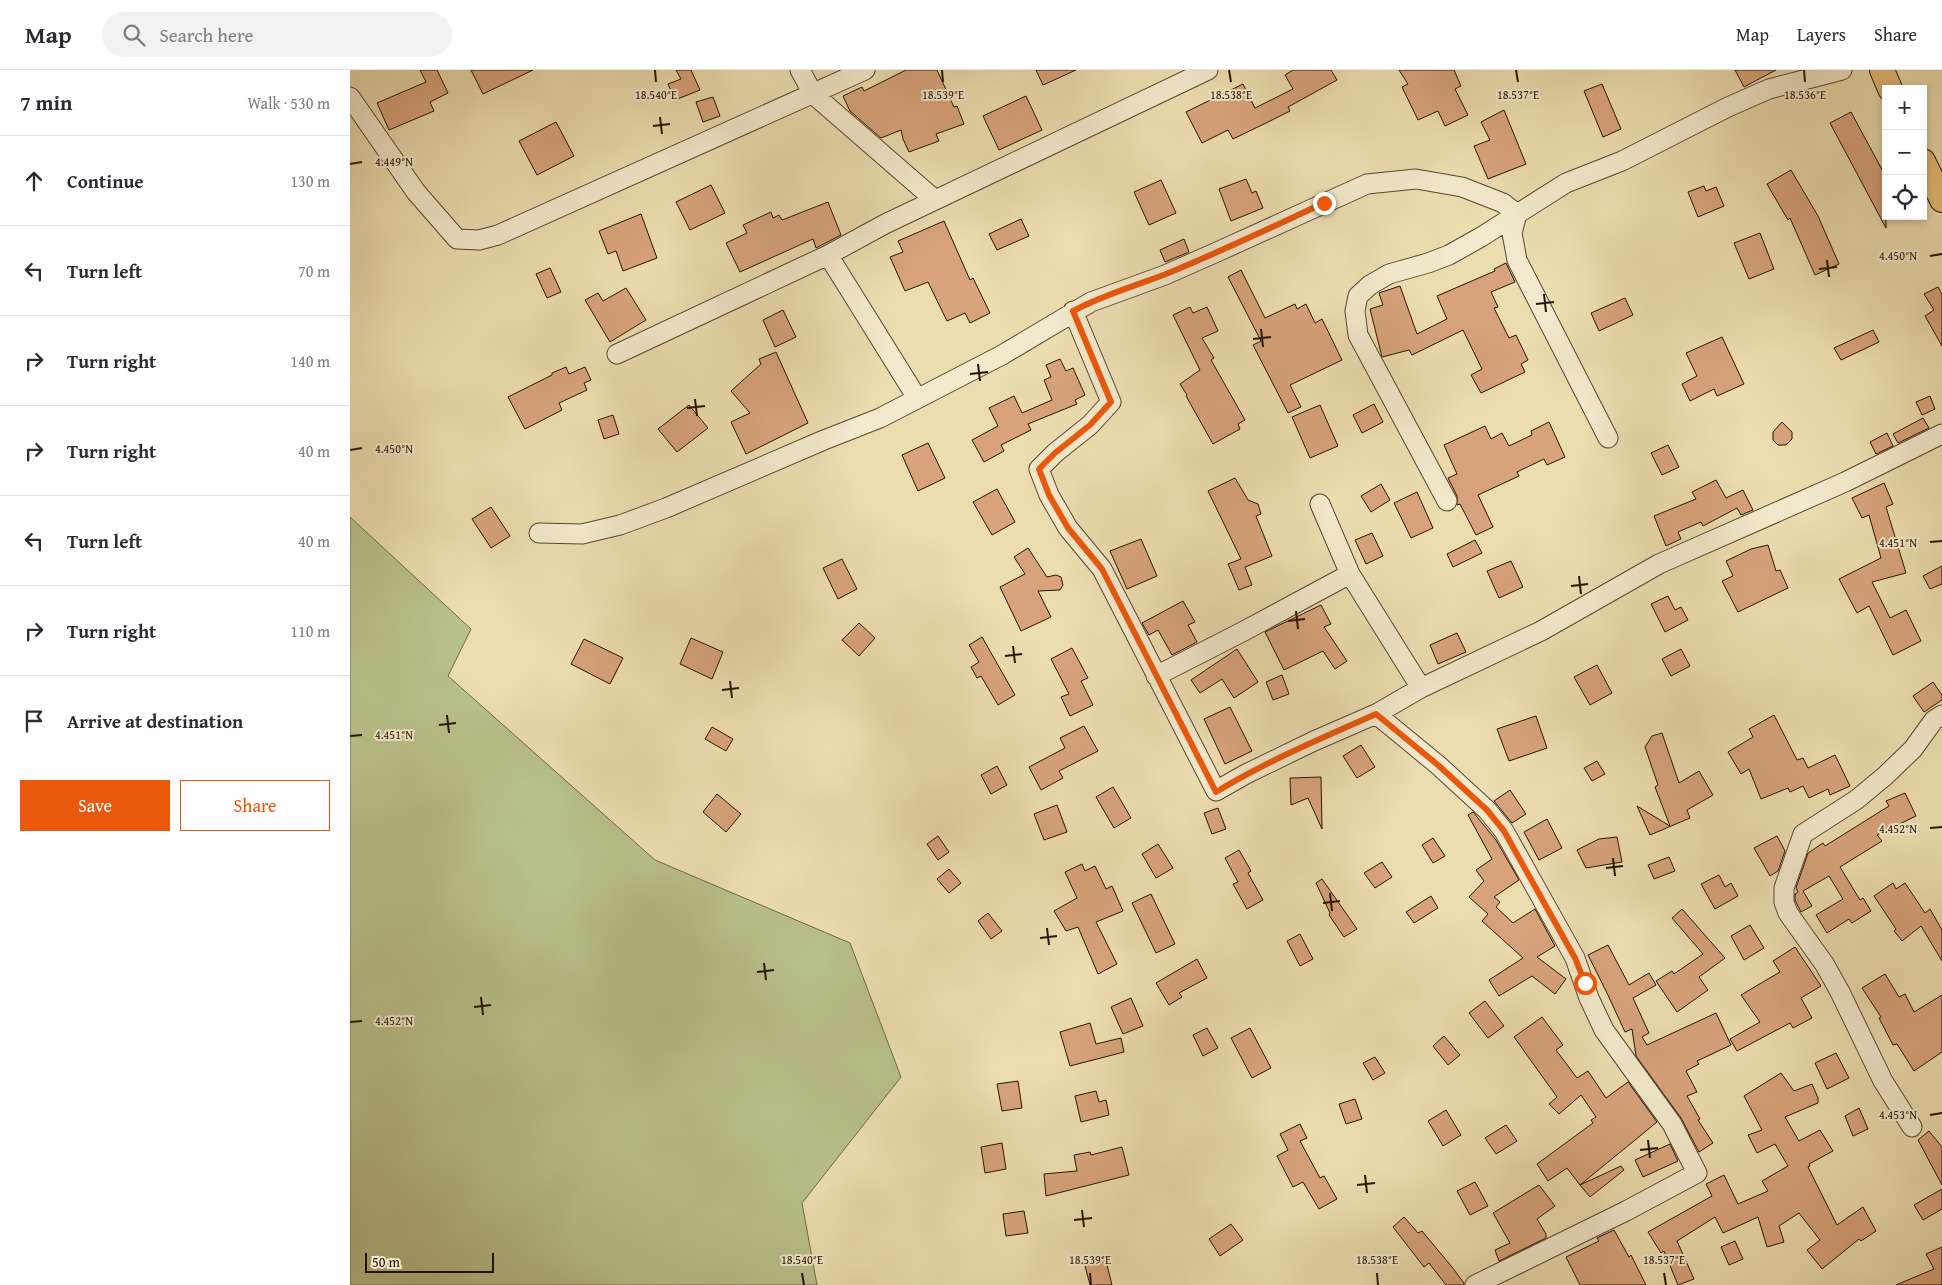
<!DOCTYPE html>
<meta charset="utf-8">
<style>
body{margin:0;font-family:"Gentium Book Plus",serif;background:#f2f2f3;color:#2b2b33}
.controls{position:absolute;right:15px;top:15px;display:grid;overflow:hidden;border-radius:0px;box-shadow:0 2px 8px #0003}
.controls button{width:45px;height:45px;display:grid;place-items:center;padding:0;border:0;border-bottom:1px solid #e1e1e2;background:#fff;color:#2b2b33;font:25px sans-serif}
.scale{position:absolute;left:15px;bottom:12px;width:129px;box-sizing:border-box;padding-left:5px;border:2px solid #251401;border-top:0;font-size:14px;line-height:18px;white-space:nowrap;color:#251401;-webkit-text-stroke:4px #f3e9cc;paint-order:stroke}
.stop{position:absolute;width:15px;height:15px;margin:-11px;border:4px solid #ea580c;border-radius:50%;background:#fff}
.stop.end{background:#ea580c;border-color:#fff;box-shadow:0 1px 5px #0008}
.list{margin:0;padding:0;list-style:none}
h2{display:flex;justify-content:space-between;align-items:center;height:65px;margin:0;padding:0 20px;font-size:21px}
h2 small{font-size:16px;font-weight:400;color:#7c7c81}
.list li{display:grid;grid-template-columns:32px 1fr auto;gap:15px;align-items:center;box-sizing:border-box;height:90px;padding:0 20px;border-top:1px solid #e1e1e2}
.list b{display:block;font-size:19px;white-space:nowrap}
.list em{font-size:16px;font-style:normal;color:#7c7c81}
.actions{display:flex;gap:10px;padding:15px 20px}
.actions a{flex:1;padding:11px 0;border:1px solid #ea580c;border-radius:0px;text-align:center;font-size:18px;color:#ea580c}
.actions .main{background:#ea580c;color:#fff}
.icon{flex:none;width:28px;height:28px;fill:none;stroke:currentColor;stroke-width:2;stroke-linecap:round;stroke-linejoin:round}
.map{position:relative;flex:none;width:1592px;height:1215px;overflow:hidden}
header{display:flex;align-items:center;gap:30px;box-sizing:border-box;height:70px;padding:0 25px;background:#fff;border-bottom:1px solid #e1e1e2}
header strong{font-size:24px}
nav{display:flex;gap:28px;margin-inline-start:auto;font-size:18px}
.search{width:350px;height:45px;background:#f2f2f3;display:flex;align-items:center;gap:12px;box-sizing:border-box;padding:0 18px;border-radius:28px;color:#7c7c81;font-size:19px}
main{display:flex}
aside{flex:1;background:#fff}
.map>svg:first-child{display:block}
.green{fill:#b8c08b;stroke:#6e6a46}
.building{fill:#d8a37a;stroke:#251401}
.lines{fill:none;stroke-linecap:round;stroke-linejoin:round}
.minor-casing{stroke:#57462d;stroke-width:21}
.major-casing{stroke:#251401;stroke-width:26}
.minor{stroke:#f3e9cc;stroke-width:19}
.major{stroke:#e6be78;stroke-width:24}
.route{stroke:#ea580c;stroke-width:6}
.ticks{fill:none;stroke:#251401;stroke-width:2}
.ticks-label{font-size:12px;text-anchor:middle;fill:#251401;stroke:#f3e9cc;stroke-width:4;stroke-linejoin:round;paint-order:stroke}
</style>
<header>
<strong>Map</strong>
<div class="search"><svg class="icon" aria-label="search" viewBox="0 0 24 24"><circle cx="10" cy="10" r="6"/><path d="M15 15l6 6"/></svg>Search here</div>
<nav><a>Map</a><a>Layers</a><a>Share</a></nav>
</header>
<main>
<aside>
<h2>7 min<small>Walk · 530 m</small></h2>
<ul class="list">
<li><svg class="icon" aria-label="ahead" viewBox="0 0 24 24"><path d="M12 20V5M6 11l6-6 6 6"/></svg><div><b>Continue</b></div><em>130 m</em></li>
<li><svg class="icon" aria-label="left" viewBox="0 0 24 24"><path d="M17 20v-9H6M10 6l-5 5 5 5"/></svg><div><b>Turn left</b></div><em>70 m</em></li>
<li><svg class="icon" aria-label="right" viewBox="0 0 24 24"><path d="M7 20v-9h11M14 6l5 5-5 5"/></svg><div><b>Turn right</b></div><em>140 m</em></li>
<li><svg class="icon" aria-label="right" viewBox="0 0 24 24"><path d="M7 20v-9h11M14 6l5 5-5 5"/></svg><div><b>Turn right</b></div><em>40 m</em></li>
<li><svg class="icon" aria-label="left" viewBox="0 0 24 24"><path d="M17 20v-9H6M10 6l-5 5 5 5"/></svg><div><b>Turn left</b></div><em>40 m</em></li>
<li><svg class="icon" aria-label="right" viewBox="0 0 24 24"><path d="M7 20v-9h11M14 6l5 5-5 5"/></svg><div><b>Turn right</b></div><em>110 m</em></li>
<li><svg class="icon" aria-label="arrive" viewBox="0 0 24 24"><path d="M6 21V4h12l-3 4 3 4H6"/></svg><div><b>Arrive at destination</b></div></li>
</ul>
<div class="actions"><a class="main">Save</a><a>Share</a></div>
</aside>
<div class="map">
<svg width="1592" height="1215" viewBox="0 0 1592 1215">
<rect width="100%" height="100%" fill="#ecddb0"/>
<filter id="stains"><feTurbulence type="fractalNoise" baseFrequency=".004" numOctaves="4"/><feColorMatrix values="0 0 0 0 .2 0 0 0 0 .09 0 0 0 0 .02 0 0 0 .5 -.17"/></filter>
<radialGradient id="worn" r=".72"><stop offset=".6" stop-color="#630" stop-opacity="0"/><stop offset="1" stop-color="#630" stop-opacity=".3"/></radialGradient>
<path class="green" d="M0,447l121,112 -23,47 207,184 195,83 51,134 -99,126 15,82h-467z"/>
<path class="building" d="M70,0h17l11,23 -18,9 4,9 -45,19 -12,-27 49,-21z
M121,0h62l-50,24z
M326,0h15l9,20 -25,10 -7,-16 13,-5z
M556,0h31l17,37 3,-1 7,18 -28,10 3,7 -30,11 -6,-13 -2,-9 -20,8 -31,-27 -7,-15 19,-9 2,4z
M686,0h40l-33,15z
M943,0h38l6,10 -49,27 2,4 -24,12 -33,16 -5,-9 -26,13 -16,-31 57,-28 12,24 38,-19 -8,-14z
M1049,0h55l7,16 -6,3 13,26 -23,11 -7,-15 -20,9 -16,-33 6,-3z
M1385,0h41l-32,17z
M1252,14l19,45 -18,8 -19,-46z
M676,26l16,34 -43,20 -16,-34z
M363,27l7,19 -17,6 -7,-20z
M1154,40l22,54 -38,15 -14,-33 16,-6 -9,-18z
M1501,42l35,65v51l-56,-105z
M206,52l18,34 -37,19 -18,-34z
M1441,100l27,46 21,48 -24,11 -25,-57 -2,2 -21,-36z
M896,109l6,14 4,-2 7,17 -32,13 -12,-32z
M811,110l15,33 -27,12 -15,-33z
M361,115l14,28 -35,17 -14,-28z
M1354,116l2,5 10,-4 8,19 -26,11 -10,-25z
M478,132l13,33 -25,13 -3,-9 -73,33 -14,-29 21,-10 -4,-8 28,-13 2,6 6,-3 3,5z
M291,144l16,44 -34,13 -7,-20 -8,3 -9,-23z
M671,149l8,17 -32,14 -8,-16z
M594,151l26,59 3,-2 17,35 -20,10 -5,-10 -18,8 -19,-39 -23,9 -15,-34 13,-5 -5,-11z
M1410,163l14,36 -25,10 -15,-36z
M834,169l5,13 -24,10 -5,-12z
M1156,193l9,19 -24,10 7,15 -4,1 15,30 7,-3 12,25 -7,4 4,8 -44,21 -10,-18 11,-6 -19,-39 -51,25 -3,-5 -27,7 -12,-48 13,-4 -4,-12 21,-7 17,48 30,-15 -10,-23 58,-25 -1,-2z
M200,198l11,24 -14,6 -11,-24z
M891,200l24,48 30,-14 2,5 9,-5 9,19 7,-4 20,41 -52,25 11,22 -13,6 -35,-68 8,-4 -33,-64z
M1588,217l4,7v52l-17,-30 9,-6 -10,-16z
M276,218l20,32 -36,22 -25,-42 13,-7 5,8z
M1275,228l8,17 -34,16 -8,-18z
M840,237l3,6 14,-6 11,24 -16,7 12,20 -3,2 34,60 -7,4 2,5 -27,15 -27,-48 1,-1 -7,-11 20,-14 -27,-55z
M433,240l13,27 -21,10 -12,-27z
M1523,260l6,12 -38,18 -7,-12z
M1372,267l22,47 -27,12 -3,-7 -24,12 -8,-17 15,-8 -11,-23z
M426,282l32,71 -62,31 -15,-32 19,-9 -19,-22 30,-27 -2,-5z
M710,289l6,12 7,-3 12,27 -10,5 2,4 -49,20 3,6 -30,15 3,6 -20,11 -12,-22 26,-14 -9,-18 25,-12 8,17 30,-13 -8,-20 7,-3 -5,-12z
M216,297l3,7 16,-7 6,13 -7,3 3,7 -28,13 3,7 -37,19 -17,-32 44,-22v-2z
M1580,326l5,13 -13,6 -6,-13z
M1024,334l9,18 -21,11 -9,-18z
M339,335l19,23 -31,24 -19,-23z
M970,335l18,41 -28,12 -18,-41z
M263,345l6,19 -15,5 -6,-19z
M1573,348l6,10 -31,15 -5,-9z
M1199,352l16,35 -18,8 -3,-6 -27,13 2,4 -41,19 15,32 -17,8 -16,-31 -3,1v-9l-9,-18 9,-4 -13,-29 41,-19 6,13 11,-6 7,13 23,-11 -1,-4z
M1432,352l10,10v7l-6,6h-8l-5,-5v-8z
M1537,363l6,13 -17,8 -6,-12z
M578,373l17,35 -27,13 -16,-36z
M1318,375l11,22 -17,8 -11,-22z
M885,408l13,22 10,4 3,10 -5,2 16,40 -27,11 7,18 -13,5 -11,-26 13,-5 -33,-68z
M1366,410l10,18 17,-8 10,20 -12,5 -4,-7 -34,18 -2,-4 -23,10 3,7 -15,7 -12,-30 42,-17 -4,-7z
M1534,413l9,21 -7,3 20,66 -34,9 18,36 16,-8 15,31 -28,14 -24,-49 -12,7 -18,-34 42,-21 -12,-43 -7,3 -10,-20z
M1031,414l9,16 -19,12 -10,-16z
M647,419l18,33 -23,13 -19,-33z
M1067,422l16,36 -22,10 -17,-35z
M141,437l19,29 -19,12 -19,-29z
M1022,463l11,23 -17,8 -11,-24z
M791,469l16,37 -30,13 -17,-38z
M1125,470l7,13 -29,14 -6,-13z
M1418,475l8,26 4,-1 8,18 -50,24 -16,-31 11,-5 -7,-15 25,-12z
M678,478l19,29 9,-2 5,2 2,8 -3,5 -22,1 13,26 -30,14 -21,-44 25,-13 -11,-17z
M492,489l15,30 -19,10 -15,-31z
M1161,491l12,26 -24,11 -12,-27z
M1592,496v18l-12,5 -7,-13z
M1318,526l7,14 6,-3 7,13 -23,12 -14,-28z
M833,531l12,21 -7,3 9,17 -25,13 -14,-25 -9,5 -7,-12z
M971,535l10,19 -7,3 23,34 -12,8 -12,-18 -39,19 -19,-38z
M509,553l16,15 -16,18 -17,-16z
M1107,563l9,19 -28,12 -8,-19z
M632,567l33,58 -17,10 -17,-29 -4,2 -6,-11 8,-5 -10,-17z
M341,568l32,14 -11,27 -32,-15z
M234,569l39,19 -13,26 -39,-20z
M722,578l16,30 -7,3 12,24 -23,11 -9,-19 8,-3 -18,-35z
M887,579l21,33 -24,16 -12,-19 -22,14 -9,-13z
M1331,579l9,17 -19,10 -9,-17z
M1247,595l15,28 -22,12 -16,-28z
M932,605l7,19 -16,6 -7,-18z
M1583,612l9,13v5l-18,12 -11,-16z
M880,637l22,44 -27,13 -21,-45z
M1424,645l23,45 6,-2 5,10 27,-13 15,31 -20,9 -2,-6 -19,9 -6,-12 -13,6 -2,-4 -27,11 -12,-30 -8,5 -13,-22 25,-15 -4,-8z
M1186,646l11,32 -38,13 -12,-32z
M734,656l14,25 -39,20 4,7 -22,12 -12,-23 36,-19 -5,-10z
M362,657l21,12 -7,12 -21,-12z
M1312,663l17,50 20,-12 14,24 -26,15 3,8 -40,17 -13,-29 33,20 -15,-39 3,-2 -13,-38 7,-11z
M1011,675l14,22 -18,11 -14,-22z
M1247,691l8,13 -13,7 -8,-13z
M647,696l10,19 -16,9 -10,-19z
M971,707l1,52 -14,-31 -17,7 -1,-27z
M763,717l18,31 -17,10 -18,-31z
M1160,720l16,24 -14,9 -18,-22z
M1555,723l11,23 -39,19 5,6 -42,26 20,33 3,-2 8,13 -19,12 -3,-4 -22,14 -11,-18 27,-16 -14,-23 -26,15 9,15 -11,6 -6,-12v-6l3,-2 -2,-4 12,-35 15,-10 2,3 64,-40 -3,-5z
M367,724l24,20 -15,18 -23,-20z
M707,735l10,27 -23,8 -10,-26z
M868,738l8,21 -14,5 -8,-21z
M1123,742l23,28 23,40 -25,17 6,5 -4,5 17,16 22,-14 20,37 -18,11 29,22 -11,15 -23,-18 -33,20 -10,-16 34,-22 -41,-37 6,-7 -19,-17 15,-16 -8,-11 16,-11 -24,-44z
M1197,749l15,29 -23,12 -15,-28z
M588,766l11,16 -11,8 -11,-16z
M1427,766l8,15 -7,20 -8,5 -16,-28z
M1267,767l5,25 -36,6 -9,-18 22,-11z
M1083,768l12,18 -12,7 -11,-18z
M808,774l15,24 -17,10 -14,-24z
M889,780l12,21 -3,2 15,27 -16,9 -14,-25 5,-2 -13,-24z
M1319,787l6,14 -21,8 -6,-14z
M1032,792l10,15 -17,11 -11,-15z
M732,794l3,7 10,-5 11,23 6,-3 11,25 -27,11 21,42 -19,10 -20,-47 -12,4 -12,-20 23,-13 -12,-26z
M599,799l12,14 -12,10 -12,-14z
M1369,805l6,12 6,-4 7,13 -23,13 -14,-25z
M972,809l35,50 -13,8 -15,-22 1,-2 -14,-30z
M1543,813l3,6 9,-6 20,30 5,-4 12,21v31l-21,-35 -19,15 -8,-10 2,-2 -22,-33z
M801,824l24,50 -19,9 -24,-50z
M1081,826l7,12 -24,15 -8,-11z
M1332,839l43,49 -26,19 9,13 -31,22 -21,-31 16,-10 2,3 29,-20 -31,-36z
M638,843l14,18 -11,8 -13,-18z
M1400,855l14,23 -20,12 -13,-24z
M950,864l13,25 -13,7 -13,-25z
M1258,875l21,40 20,-12 7,12 -23,13 16,35 -7,4 5,8 69,-32 15,32 -34,16 2,3 -13,7 11,21 -10,4 13,23 -2,1 15,23 -14,9 -18,-34 -45,-62 -4,-27 -7,3 -18,-39 -19,-38z
M1445,877l26,39 -20,12 11,20 -19,10 -3,-5 -53,28 -7,-12 30,-17 -19,-27 39,-23 -7,-11z
M847,889l10,19 -28,15 3,4 -13,8 -13,-22z
M1535,904l14,23 6,-3 9,18 28,-17v57l-28,19 -17,-27 -4,1 -14,-27 2,-1 -19,-29z
M781,928l12,28 -20,8 -12,-27z
M1135,931l19,25 -16,12 -19,-25z
M1192,947l21,28 -7,5 21,28 11,-7 18,27 22,-16 29,40 -77,63 -13,-17 -19,13 -11,-17 56,-41 -2,-3 5,-3 -15,-22 -22,19 -10,-10 8,-7 -43,-60z
M740,953l6,21 25,-6 3,14 -54,14 -10,-34z
M857,958l11,20 -15,8 -10,-21z
M900,958l21,40 -19,10 -21,-40z
M1094,966l16,19 -12,10 -15,-19z
M1486,983l13,25 -22,11 -12,-26z
M1025,987l10,16 -12,7 -10,-17z
M1431,1003l13,18 18,-7 6,14v5l-33,14 14,24 21,-11 13,21 -24,13 1,2 -2,1 29,58 26,-18 13,24 -15,10 -2,-2 -37,30 -15,-19 13,-10 -21,-27 -20,13 5,16 -17,5 -9,-30 -35,16 -8,-16 -38,24 17,38 -16,6 -14,-34 -3,2 -13,-21 64,-36 -6,-12 18,-9 14,29 30,-13 -6,-10 26,-15 -13,-22 -18,9 -9,-18 14,-5 -18,-34z
M668,1011l4,27 -20,3 -5,-27z
M746,1021l3,11 7,-2 3,15 -28,7 -6,-26z
M1005,1029l7,20 -16,5 -7,-20z
M1509,1038l9,21 -15,7 -8,-20z
M1096,1040l15,25 -18,11 -15,-25z
M950,1054l7,14 -7,3 20,37 4,-2 13,23 -18,10 -16,-27 -10,5 -16,-31 11,-6 -8,-16z
M1156,1055l11,16 -21,13 -11,-16z
M1579,1061l13,16v38l-24,-45z
M652,1073l4,26 -21,4 -4,-26z
M1320,1074l8,17 -35,16 -8,-17z
M772,1077l7,28 -83,21 -2,-22 33,-3 -3,-16 16,-3 1,3z
M1271,1096l3,4 -34,27 -10,-12z
M1125,1112l13,24 -18,9 -13,-24z
M1189,1115l16,21 -18,13 9,15v4l-47,23 -4,-11 15,-7 -17,-30z
M1592,1119v20l-19,11 -9,-15z
M674,1141l4,22 -22,3 -3,-22z
M1054,1147l14,16 4,-2 30,36 12,16v2h-18l-17,-22 -5,4 -31,-40z
M881,1154l12,16 -23,16 -11,-17z
M1264,1160l15,27 2,-2 15,30h-66l-14,-28 33,-16 -2,-3z
M1385,1171l8,18 -14,6 -8,-18z
M1592,1177v38h-46l38,-16 -8,-15z
M755,1187l7,28h-22l-6,-23z"/>
<g class="lines">
<defs>
<path id="minor" d="M450,0l13,24 122,106
M0,27l66,95 41,47 22,1 19,-5 367,-165
M478,185l57,-31 323,-154
M723,241l38,91 -21,23 -35,28 -16,16 10,26 19,33 34,41 114,222 30,-17 68,-33 62,-27 45,-26 120,-57 118,-67 186,-82 97,-48
M267,284l211,-99 89,143
M1097,431l-89,-166 -3,-24 3,-15 12,-11 19,-11 39,-11 21,-8 32,-18 85,-54 56,-22 106,-54 41,-18 73,-19
M970,434l30,70 71,114
M189,463l43,1 38,-9 46,-17 158,-68 56,-22 122,-63 89,-53 74,-27 52,-23 150,-68 49,-5 46,8 41,16 14,11 -5,19 5,27 91,178
M806,606l88,-45 106,-57
M1026,644l62,51 49,45 17,21 71,127 14,40 15,32 68,94 25,49 -71,38 -151,74
M1562,1057l-29,-46 -43,-89 -15,-27 -37,-52 -4,-11v-14l19,-54 53,-34 29,-24 28,-27 21,-29 8,-5"/>
<path id="major" d="M1532,0l8,19
M1573,91l19,39"/>
</defs>
<use href="#minor" class="minor-casing"/>
<use href="#major" class="major-casing"/>
<use href="#minor" class="minor"/>
<use href="#major" class="major"/>
</g>
<g class="lines">
<path class="route" d="M974,133c-52,24 -104,49 -158,71 -31,12 -63,21 -93,37l38,91 -21,23 -35,28 -16,16 10,26 19,33 34,41 114,223c51,-31 106,-54 160,-78l62,51 49,45 17,21 71,127 10,25"/>
</g>
<path class="ticks" d="M305,0l1,12M592,0l1,12M879,0l2,12M1166,0l2,12M1454,0l1,12M310,47l2,17M303,56l17,-2M0,94l12,-2M1580,186l12,-2M1477,190l2,17M1469,199l18,-2M1194,224l2,18M1186,234l18,-2M911,259l2,18M903,269l18,-2M628,294l2,17M620,304l18,-2M345,329l2,17M337,338l18,-2M0,380l12,-2M1580,472l12,-1M1229,506l2,18M1221,516l17,-2M946,541l2,18M938,551l17,-2M663,576l2,17M655,586l17,-2M380,611l2,17M372,620l17,-2M97,645l2,18M89,655l17,-2M0,666l12,-1M1580,758l12,-1M1263,788l2,18M1256,798l17,-2M980,823l2,18M973,833l17,-2M697,858l2,17M690,868l17,-2M414,893l2,17M407,902l17,-2M131,927l2,18M124,937l17,-2M0,952l12,-1M1580,1045l12,-2M1298,1070l2,18M1290,1080l18,-2M1015,1105l2,18M1007,1115l18,-2M732,1140l2,17M724,1150l18,-2M452,1203l2,12M740,1203l1,12M1027,1203l1,12M1314,1203l2,12"/>
<g class="ticks-label">
<text x="1455" y="29">18.536°E</text>
<text x="306" y="29">18.540°E</text>
<text x="593" y="29">18.539°E</text>
<text x="881" y="29">18.538°E</text>
<text x="1168" y="29">18.537°E</text>
<text x="44" y="96">4.449°N</text>
<text x="1548" y="190">4.450°N</text>
<text x="44" y="383">4.450°N</text>
<text x="1548" y="477">4.451°N</text>
<text x="44" y="669">4.451°N</text>
<text x="1548" y="763">4.452°N</text>
<text x="44" y="955">4.452°N</text>
<text x="1548" y="1049">4.453°N</text>
<text x="452" y="1194">18.540°E</text>
<text x="740" y="1194">18.539°E</text>
<text x="1027" y="1194">18.538°E</text>
<text x="1314" y="1194">18.537°E</text>
</g>
<rect width="100%" height="100%" filter="url(#stains)"/>
<rect width="100%" height="100%" fill="url(#worn)"/>
</svg>
<div class="controls">
<button>+</button>
<button>−</button>
<button><svg class="icon" aria-label="locate" viewBox="0 0 24 24"><circle cx="12" cy="12" r="6"/><path d="M12 2v4M12 18v4M2 12h4M18 12h4"/></svg></button>
</div>
<div class="scale">50 m</div>
<div class="stop" style="left:1235px;top:913px"></div>
<div class="stop end" style="left:974px;top:133px"></div>
</div>
</main>
